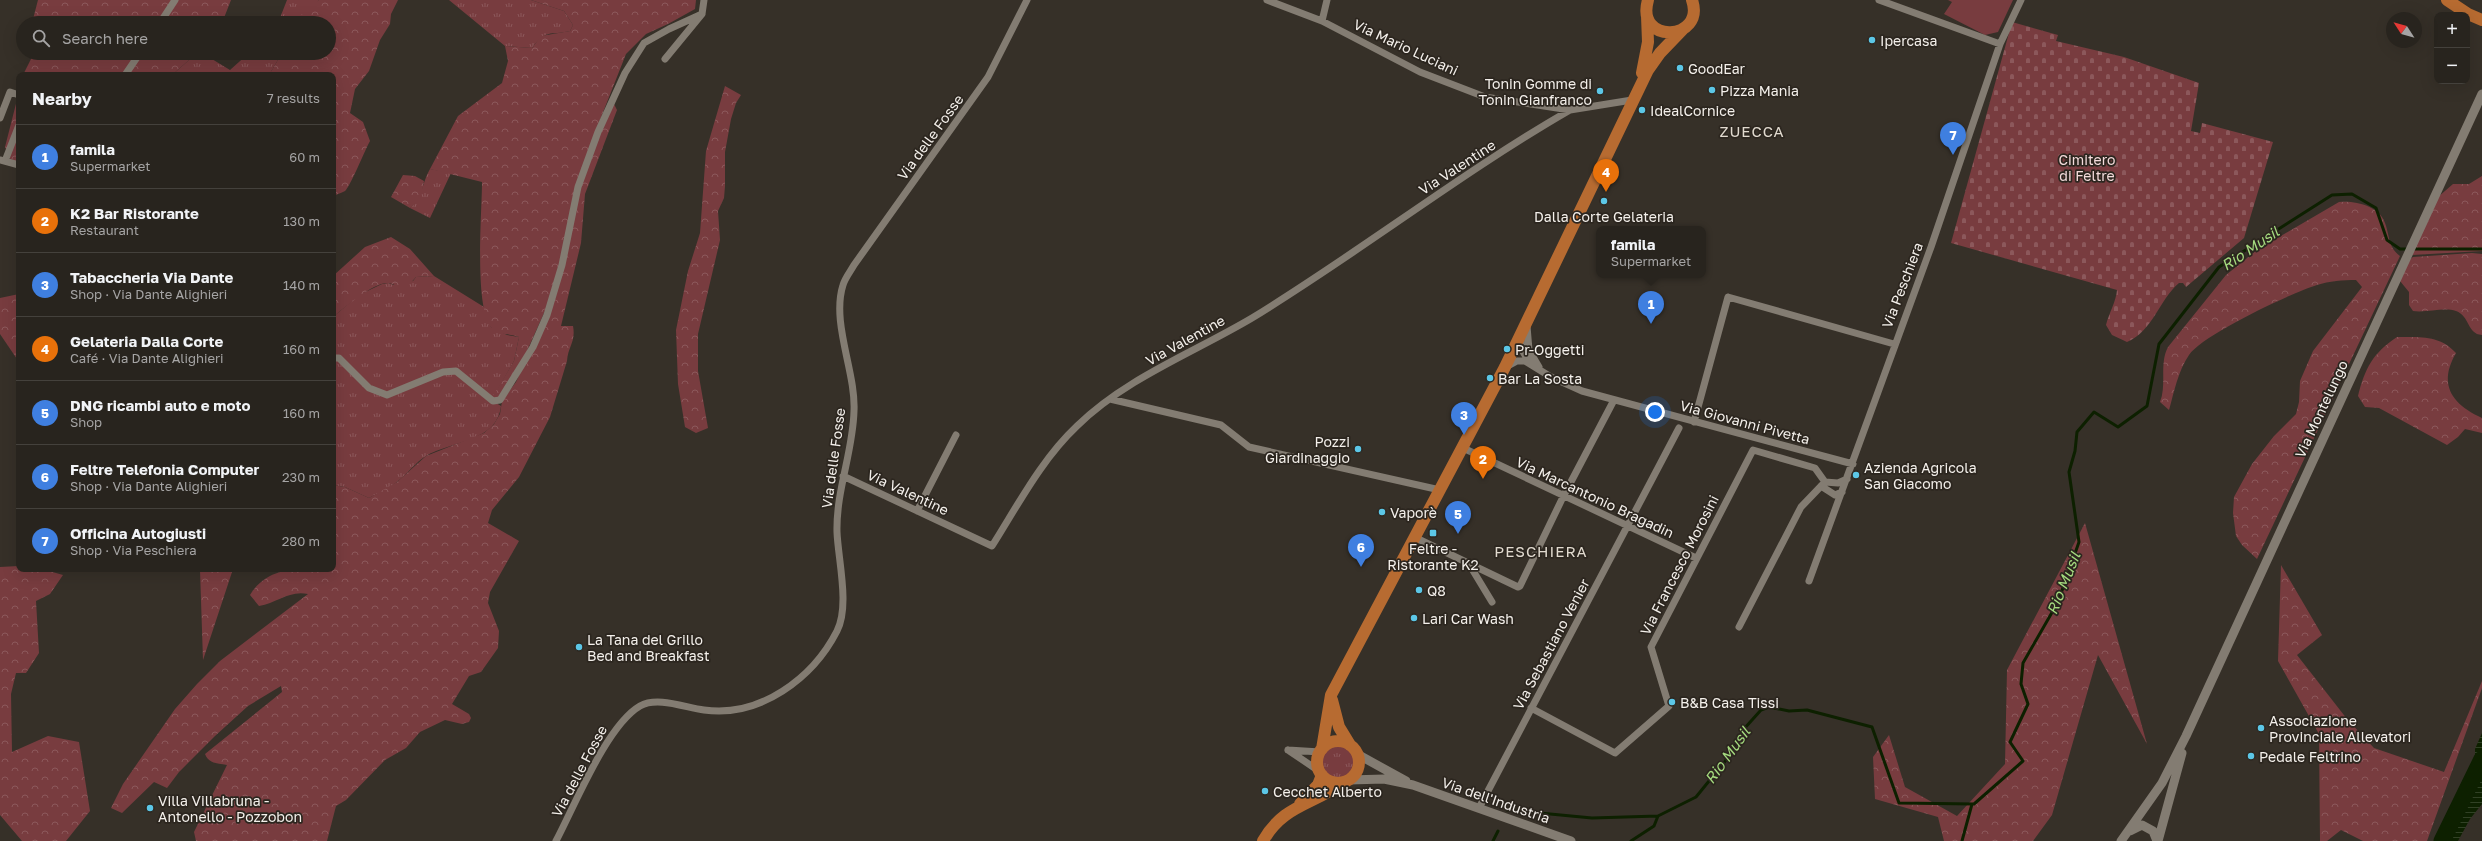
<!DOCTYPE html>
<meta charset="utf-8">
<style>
body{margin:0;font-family:"Golos Text",sans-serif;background:#34302b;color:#f1f3f6}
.controls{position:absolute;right:12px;top:12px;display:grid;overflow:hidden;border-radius:8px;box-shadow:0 4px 16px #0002}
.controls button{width:36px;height:36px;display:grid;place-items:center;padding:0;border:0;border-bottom:1px solid #44413c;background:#28241e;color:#f1f3f6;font:20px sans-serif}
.compass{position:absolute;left:2386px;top:12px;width:36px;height:36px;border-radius:50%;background:#28241e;box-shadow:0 4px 16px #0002;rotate:306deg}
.you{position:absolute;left:1655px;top:412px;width:14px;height:14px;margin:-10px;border:3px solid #fff;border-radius:50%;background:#1a73e8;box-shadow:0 0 0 6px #1a73e833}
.badge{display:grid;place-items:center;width:26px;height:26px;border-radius:50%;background:#db2777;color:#fff;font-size:13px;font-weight:700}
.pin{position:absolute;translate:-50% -33px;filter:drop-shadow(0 1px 2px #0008)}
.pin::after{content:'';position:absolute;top:21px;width:14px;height:12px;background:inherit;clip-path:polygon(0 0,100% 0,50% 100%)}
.popup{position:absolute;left:1596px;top:226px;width:110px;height:52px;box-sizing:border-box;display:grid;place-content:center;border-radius:8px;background:#28241e;filter:drop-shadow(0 1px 3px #0005);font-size:13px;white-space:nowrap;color:#a5a4a4}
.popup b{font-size:15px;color:#f1f3f6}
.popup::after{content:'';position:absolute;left:50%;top:100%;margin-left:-8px;border:8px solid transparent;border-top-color:#28241e}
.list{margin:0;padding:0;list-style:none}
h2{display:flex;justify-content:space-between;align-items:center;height:52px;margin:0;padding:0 16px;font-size:17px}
h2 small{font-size:13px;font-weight:400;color:#a5a4a4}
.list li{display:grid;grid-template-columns:26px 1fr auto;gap:12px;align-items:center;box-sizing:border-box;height:64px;padding:0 16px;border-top:1px solid #44413c}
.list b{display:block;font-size:15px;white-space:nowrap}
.list p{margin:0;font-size:13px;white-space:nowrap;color:#a5a4a4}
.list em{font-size:13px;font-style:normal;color:#a5a4a4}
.icon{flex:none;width:22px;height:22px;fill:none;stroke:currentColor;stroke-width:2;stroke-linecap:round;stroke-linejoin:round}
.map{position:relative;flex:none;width:2482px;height:841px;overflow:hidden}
.search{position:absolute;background:#28241e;box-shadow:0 4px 16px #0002;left:16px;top:16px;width:320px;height:44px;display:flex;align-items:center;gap:10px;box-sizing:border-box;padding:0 14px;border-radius:22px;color:#a5a4a4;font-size:15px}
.panel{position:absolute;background:#28241e;box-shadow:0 4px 16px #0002;left:16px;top:72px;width:320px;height:500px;border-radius:8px}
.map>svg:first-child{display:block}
.grass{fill:url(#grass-tufts)}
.forest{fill:url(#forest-crowns)}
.cemetery{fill:url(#cemetery-stones)}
.green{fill:#783c3f}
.water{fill:url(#water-rules)}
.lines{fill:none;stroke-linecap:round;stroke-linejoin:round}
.stream{stroke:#0d2000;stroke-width:3}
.river{stroke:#0d2000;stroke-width:17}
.minor{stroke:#837c72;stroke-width:7}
.tertiary{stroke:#837c72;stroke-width:9}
.primary{stroke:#b76b31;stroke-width:12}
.poi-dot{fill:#5cc7e7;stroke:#2c261f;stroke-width:1.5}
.labels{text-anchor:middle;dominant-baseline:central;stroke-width:3.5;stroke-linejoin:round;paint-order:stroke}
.poi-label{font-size:14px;fill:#f4f0eb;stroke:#2c261f;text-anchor:start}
.street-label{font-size:14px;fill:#f4f0eb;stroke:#2c261f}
.park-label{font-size:14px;fill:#f4dbdb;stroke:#2c261f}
.neighbourhood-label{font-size:15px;letter-spacing:1px;fill:#e1dacf;stroke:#2c261f}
.water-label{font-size:15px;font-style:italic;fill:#a5db7f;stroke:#2c261f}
</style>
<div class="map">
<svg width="2482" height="841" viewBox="0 0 2482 841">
<defs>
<pattern id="grass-tufts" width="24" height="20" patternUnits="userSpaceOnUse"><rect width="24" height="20" fill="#783c3f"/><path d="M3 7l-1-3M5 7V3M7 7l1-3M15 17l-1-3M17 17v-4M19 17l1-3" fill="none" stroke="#8c585b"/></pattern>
<pattern id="forest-crowns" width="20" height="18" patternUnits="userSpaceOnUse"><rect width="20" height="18" fill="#783c3f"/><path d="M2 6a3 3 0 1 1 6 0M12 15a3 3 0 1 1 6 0" fill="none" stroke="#8c585b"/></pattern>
<pattern id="cemetery-stones" width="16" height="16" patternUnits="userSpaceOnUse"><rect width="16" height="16" fill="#783c3f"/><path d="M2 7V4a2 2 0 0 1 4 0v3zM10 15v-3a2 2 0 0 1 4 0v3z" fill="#8c585b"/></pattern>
<pattern id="water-rules" width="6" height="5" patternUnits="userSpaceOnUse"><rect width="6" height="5" fill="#0d2000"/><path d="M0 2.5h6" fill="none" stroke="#314125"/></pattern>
</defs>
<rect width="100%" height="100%" fill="#363028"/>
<path class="grass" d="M287,0h32l-23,23h-18z
M449,0h82l33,11 9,14 -3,6c-21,5 -23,-3 -38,17l-27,-2z
M197,53h5l28,17 19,-17h33l-13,22h-97z
M430,169l21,4 -21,45 -20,-10c14,-13 11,-23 20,-39z
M434,276l50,31 7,20 16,8 12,2 -5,24 -19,33 -2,7 8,5c-4,36 -50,35 -75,50 -10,6 -18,17 -28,25 -8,7 -19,12 -29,17l-24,-11 -12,-2v-168l26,-22 23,-11 6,-1 6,2 19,-4 3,-4z
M1319 762a19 19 0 1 1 38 0a19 19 0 1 1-38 0Z"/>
<path class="forest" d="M38,0h193l-9,23h-190z
M319,0h79l-7,14 -1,10 -10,16 -11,31 -14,18 -5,24 13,9 7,19c-5,9 -20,46 -25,50 -3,2 -8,3 -12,5v-121h-64l13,-22h47v-30h-33l11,-15z
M531,0h165l-1,9 -27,15 -22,10 -20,20 -28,71 -50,179 -25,56 -22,36 -11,5 24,-40 5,-24c-8,-4 -21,-1 -28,-10 -17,-22 -9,-114 -9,-145l-52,-13 28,-53 44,-33 6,-22 -3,-15 27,2 9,-12 29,-5 3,-6 -9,-14z
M34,53h163l-25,22h-149z
M725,86l16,9 -5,8 -5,16 -6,33v34l-1,12 -6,13 2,29 -22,94v37l10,57 -12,5 -11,-6 -7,-43 -2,-54 12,-59 12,-38 6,-82z
M19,92v73l-7,-2 -7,-16z
M612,100l5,10 -32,84 -4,49 -20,83h12c3,16 -5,20 -6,35l-17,56 -31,60 -27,33 -4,13 31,18 -29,51 -2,11 11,28 -1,17 -17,24 -12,4 -17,28 17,10 2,4 -2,4 -7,2 -17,-4 -25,12 -14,16 -21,12 -39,40 -10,6 -9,35h-131l-2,-9 33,-67c-10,-2 -18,-1 -22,-11l77,-62 -1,-6 -33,20 -33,30 -36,36 -12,16 -13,-6 -32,31 -11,-5 12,-24 52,-75 22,-25 23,-23 88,-67c-19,-4 -31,9 -49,12l-9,-11c19,-31 52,-26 83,-26v-84l12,2 24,11 28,-16 29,-26 58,-23 10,-9 6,-10 2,-13 14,-19 25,-54 37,-133z
M403,175l12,1 9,5 -3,17 -11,10 -19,-11z
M2482,176v75l-70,4 26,-58 15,-13h16z
M2339,202c15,-2 41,4 46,21 5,14 3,24 15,33l-143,303 -15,-14 -6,-9 -3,-23 1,-16 18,-33 22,-28 22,-22 3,-12 1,-21 13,-30 49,-64 -6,-7c-13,0 -27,1 -39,5 -26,8 -115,50 -128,70 -11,16 -15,37 -20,55l-9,-8c7,-18 -1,-38 8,-55l58,-72 31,-25z
M391,237l19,12 24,27 -18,1 -8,9 -6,3c-4,-2 -10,-6 -14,-6 -14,-1 -44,25 -55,34v-41l32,-29z
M2472,253l10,1v81c-15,-1 -12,-19 -26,-24 -12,-4 -30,2 -43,0l-4,-6v-13l-9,-11 10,-22 3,-2z
M19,294v68l-19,-28v-36z
M2397,337c23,0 43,-2 59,16 -18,31 -5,51 26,65v15l-17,-4 -7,8 -11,8 -68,-37 -14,-1 -7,-11c7,-28 15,-43 39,-59z
M2085,523l62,221 -49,-89 -46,160 -19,26h-89l-6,-24 -63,-18 -2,-42 16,-22 16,52 52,29 48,-52 2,-94z
M2281,565l41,70 -25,20 50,64 27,29 70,24 38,-91v7l-55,153h-64l-22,-11 -14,11h-7l-1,-107 -41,-73z
M19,566v3h23l21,6 -13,19 -14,7 3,52 -13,20h-10l-5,21 1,58 36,-16 31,6 11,69 -24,30h-44l-22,-26v-248z
M160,569h73l-30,91 -3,-90z"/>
<path class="cemetery" d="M2012,22l46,13 -2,6 68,16 75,26 -8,48 9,2 2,-10 71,19 -29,96 -58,49 -3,-4h-4c-20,17 -26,48 -52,59l-15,-7 -6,-10c3,-12 10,-23 11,-35l-166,-47z"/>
<path class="green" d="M1948,0h65l-15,32 -13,3 -41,-21 8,-12z"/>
<path class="water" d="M2482,733v71l-12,15 -12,22h-18l20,-41 15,-42v-9z"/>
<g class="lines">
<path class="stream" d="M1507,810l85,8 66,-2
M1493,841l5,-10
M1631,841l23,-15 4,-10 38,-19 35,-43 12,-24 18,-20 8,-3 20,4 18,-1 65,17 27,76 75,1 49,-43 -13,-19 18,-38 -7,-20 2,-21 35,-61 21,-60 -10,-70 6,-21 2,-19 17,-20 24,15 29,-21 12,-62 60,-77 113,-72 20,-1 24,14 11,32 13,9h82
M1962,841l10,-37"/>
<path class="river" d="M2442,841l40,-82"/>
<path class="minor" d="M1267,0l55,21 98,51 65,25 85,13 62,-10
M1879,0l121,44
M1322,21l5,-21
M160,23l15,-23
M665,59l37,-45 2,-14
M125,75l15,-22
M0,118l10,-26 9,3
M0,160l19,5
M5,161l14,-36
M1527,326l2,24 10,17
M1521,339l1,11 7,12
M333,358h6l30,30 18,7 56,-23 13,-1 37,30 7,-1 33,-53 14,-32 15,-50 16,-78 20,-55 27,-59 19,-30 25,-14 33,-15
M1506,367l11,-6h8l26,16 31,14 271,73
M1110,399l111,26 28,22 191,43
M1694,422l34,-125 166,47
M1463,448l233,110
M843,476l149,70c26,-41 49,-86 85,-120 49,-48 116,-73 175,-108 108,-66 209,-145 318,-208
M1821,486l14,9 7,-3
M917,511l39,-76
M1414,537l104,50 2,-1 43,-89 51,-97
M1469,564l23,38
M1809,581l122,-334 69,-203 21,-44
M1739,627l62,-120 24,-25 13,1 9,-4
M1531,708l84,45 54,-47 -18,-59 102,-197 62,18 10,14
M1288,750l31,21
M1288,750l32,2
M1479,808l200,-380
M556,841c19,-36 51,-116 84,-135 18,-10 46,2 64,4 56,8 109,-32 133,-79 13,-25 1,-72 0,-99 -1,-42 16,-80 17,-121 2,-39 -23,-88 -11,-126 2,-7 7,-13 11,-20l134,-188 39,-77"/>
<path class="tertiary" d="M1357,754l49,27
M1349,780l35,-1 29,6 158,56
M2130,831l12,-6 11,6 4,10
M2121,841l41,-58 24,-47 296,-642
M2158,841l24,-88"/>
<path class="primary" d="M1648,0c-13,45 58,41 44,0
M2447,0l21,14 14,6
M1642,73l6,-31 -1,-26
M1332,700l7,27 11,18
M1317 762a21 21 0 1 1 42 0a21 21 0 1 1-42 0Z
M1322,749l9,-54 174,-328 143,-297 12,-17 24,-25
M1300,804l18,-19 4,-10
M1263,841c20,-36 50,-36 81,-59"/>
</g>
<g class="poi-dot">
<circle cx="1872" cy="40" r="4"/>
<circle cx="1680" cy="68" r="4"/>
<circle cx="1712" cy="90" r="4"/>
<circle cx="1600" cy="91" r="4"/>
<circle cx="1642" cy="110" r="4"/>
<circle cx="1604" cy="201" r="4"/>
<circle cx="1507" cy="349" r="4"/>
<circle cx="1490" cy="378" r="4"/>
<circle cx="1358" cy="449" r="4"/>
<circle cx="1856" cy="475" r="4"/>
<circle cx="1382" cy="512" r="4"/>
<rect x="1429" y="529" width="8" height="8" rx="2"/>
<circle cx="1419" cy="590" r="4"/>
<circle cx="1414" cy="618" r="4"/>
<circle cx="579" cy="647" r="4"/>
<circle cx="1672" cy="702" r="4"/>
<circle cx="2261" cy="728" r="4"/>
<circle cx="2251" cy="756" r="4"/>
<circle cx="1265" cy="791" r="4"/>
<circle cx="150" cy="808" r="4"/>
</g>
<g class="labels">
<g class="poi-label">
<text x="1880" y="40">Ipercasa</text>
<text x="1688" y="68">GoodEar</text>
<text x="1592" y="83" text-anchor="end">Tonin Gomme di<tspan x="1592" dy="16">Tonin Gianfranco</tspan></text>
<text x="1720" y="90">Pizza Mania</text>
<text x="1650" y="110">IdealCornice</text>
<text x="1604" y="216" text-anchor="middle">Dalla Corte Gelateria</text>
<text x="1515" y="349">Pr-Oggetti</text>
<text x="1498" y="378">Bar La Sosta</text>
<text x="1350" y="441" text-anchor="end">Pozzi<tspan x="1350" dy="16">Giardinaggio</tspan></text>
<text x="1864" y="467">Azienda Agricola<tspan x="1864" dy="16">San Giacomo</tspan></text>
<text x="1390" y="512">Vaporè</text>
<text x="1433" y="548" text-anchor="middle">Feltre -<tspan x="1433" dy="16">Ristorante K2</tspan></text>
<text x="1427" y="590">Q8</text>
<text x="1422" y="618">Lari Car Wash</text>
<text x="587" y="639">La Tana del Grillo<tspan x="587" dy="16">Bed and Breakfast</tspan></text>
<text x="1680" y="702">B&amp;B Casa Tissi</text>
<text x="2269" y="720">Associazione<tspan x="2269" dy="16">Provinciale Allevatori</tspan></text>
<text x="2259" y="756">Pedale Feltrino</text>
<text x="1273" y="791">Cecchet Alberto</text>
<text x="158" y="800">Villa Villabruna -<tspan x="158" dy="16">Antonello - Pozzobon</tspan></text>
</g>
<g class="street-label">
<text transform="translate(1406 47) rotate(25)">Via Mario Luciani</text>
<text transform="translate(930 137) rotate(-54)">Via delle Fosse</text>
<text transform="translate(1457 167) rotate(-33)">Via Valentine</text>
<text transform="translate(1902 285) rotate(-69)">Via Peschiera</text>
<text transform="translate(1185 340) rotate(-29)">Via Valentine</text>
<text transform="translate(2321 409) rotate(-65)">Via Montelungo</text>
<text transform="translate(1745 422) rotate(15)">Via Giovanni Pivetta</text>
<text transform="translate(833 458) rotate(-82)">Via delle Fosse</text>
<text transform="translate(908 492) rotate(25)">Via Valentine</text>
<text transform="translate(1595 497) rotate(25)">Via Marcantonio Bragadin</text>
<text transform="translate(1679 565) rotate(-63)">Via Francesco Morosini</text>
<text transform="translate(1551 644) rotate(-62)">Via Sebastiano Venier</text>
<text transform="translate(579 771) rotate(-62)">Via delle Fosse</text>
<text transform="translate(1496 800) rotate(19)">Via dell'Industria</text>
</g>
<g class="park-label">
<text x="2087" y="159">Cimitero<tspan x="2087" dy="16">di Feltre</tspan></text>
</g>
<g class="neighbourhood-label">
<text x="1752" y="131">ZUECCA</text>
<text x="1541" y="551">PESCHIERA</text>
</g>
<g class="water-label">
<text transform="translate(2250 248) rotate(-34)">Rio Musil</text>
<text transform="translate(2063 583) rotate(-68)">Rio Musil</text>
<text transform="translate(1727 755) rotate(-54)">Rio Musil</text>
</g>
</g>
</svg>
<div class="controls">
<button>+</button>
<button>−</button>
</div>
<svg class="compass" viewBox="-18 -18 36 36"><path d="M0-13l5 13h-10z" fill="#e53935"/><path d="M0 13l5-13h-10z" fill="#a5a4a4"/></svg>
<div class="you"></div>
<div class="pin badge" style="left:1651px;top:324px;background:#3f7fe0">1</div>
<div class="popup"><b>famila</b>Supermarket</div>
<div class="pin badge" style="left:1483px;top:479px;background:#e8710a">2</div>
<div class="pin badge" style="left:1464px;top:435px;background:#3f7fe0">3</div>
<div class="pin badge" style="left:1606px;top:192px;background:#e8710a">4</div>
<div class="pin badge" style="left:1458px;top:534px;background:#3f7fe0">5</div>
<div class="pin badge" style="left:1361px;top:567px;background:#3f7fe0">6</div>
<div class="pin badge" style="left:1953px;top:155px;background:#3f7fe0">7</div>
<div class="search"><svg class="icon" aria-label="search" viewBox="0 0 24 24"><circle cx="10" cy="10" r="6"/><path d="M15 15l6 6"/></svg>Search here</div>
<section class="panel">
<h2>Nearby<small>7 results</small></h2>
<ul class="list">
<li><span class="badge" style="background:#3f7fe0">1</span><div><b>famila</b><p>Supermarket</p></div><em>60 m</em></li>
<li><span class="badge" style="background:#e8710a">2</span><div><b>K2 Bar Ristorante</b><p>Restaurant</p></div><em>130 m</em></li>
<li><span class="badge" style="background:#3f7fe0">3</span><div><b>Tabaccheria Via Dante</b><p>Shop · Via Dante Alighieri</p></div><em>140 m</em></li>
<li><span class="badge" style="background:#e8710a">4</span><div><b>Gelateria Dalla Corte</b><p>Café · Via Dante Alighieri</p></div><em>160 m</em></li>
<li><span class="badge" style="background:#3f7fe0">5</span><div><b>DNG ricambi auto e moto</b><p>Shop</p></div><em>160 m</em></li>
<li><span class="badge" style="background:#3f7fe0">6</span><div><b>Feltre Telefonia Computer</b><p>Shop · Via Dante Alighieri</p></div><em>230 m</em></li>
<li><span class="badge" style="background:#3f7fe0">7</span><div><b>Officina Autogiusti</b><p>Shop · Via Peschiera</p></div><em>280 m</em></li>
</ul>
</section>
</div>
